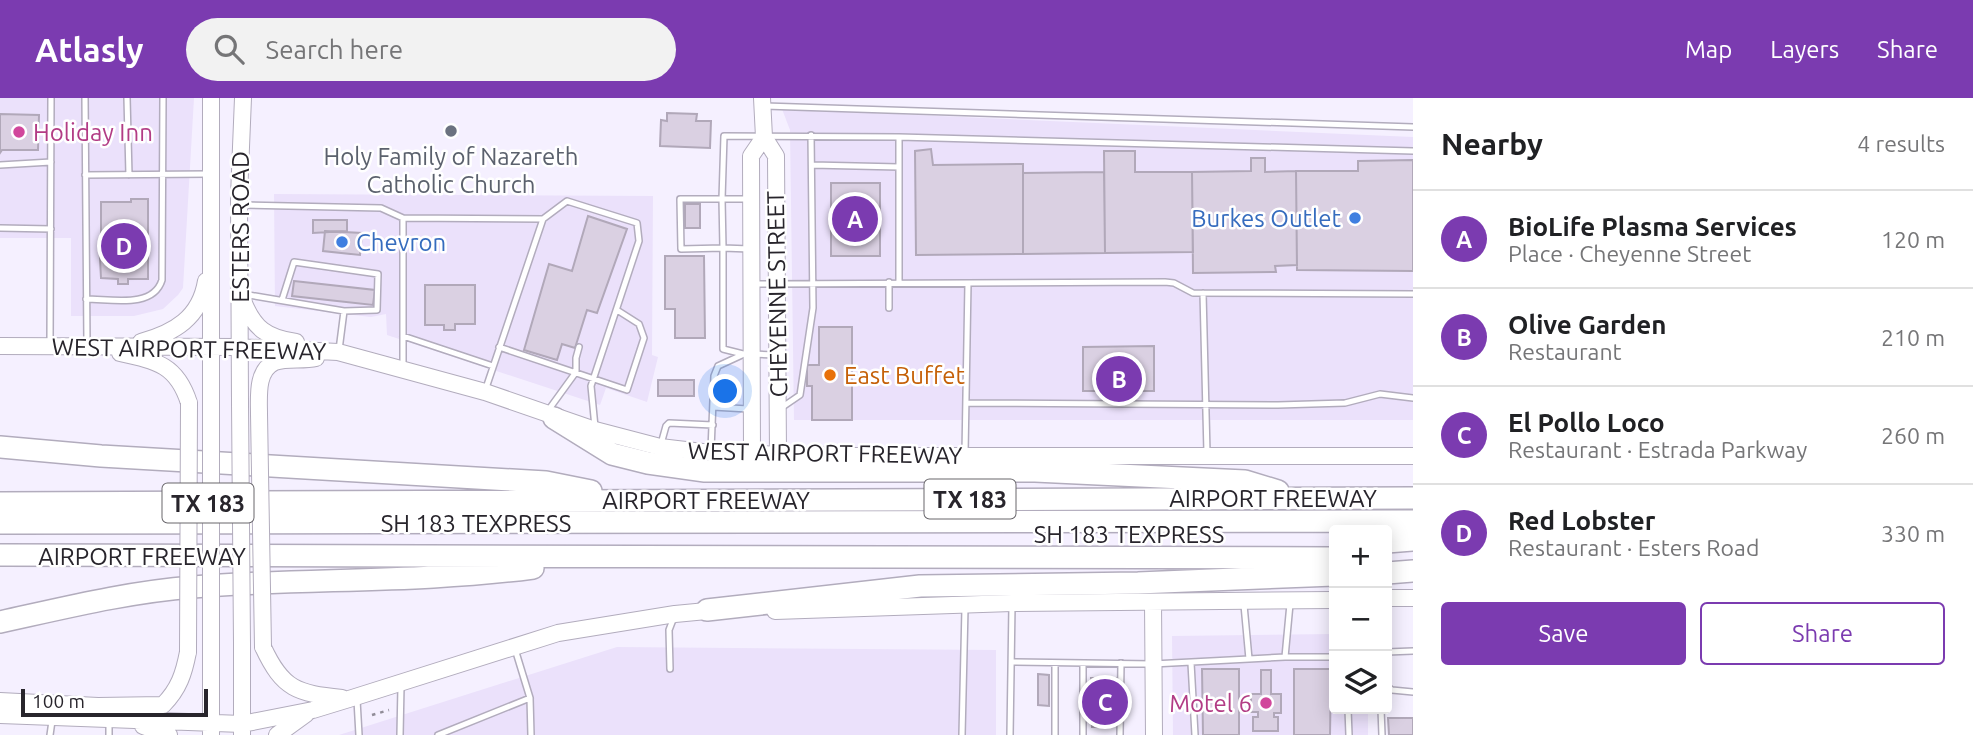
<!DOCTYPE html>
<meta charset="utf-8">
<style>
body{margin:0;font-family:Ubuntu,sans-serif;background:#f2f2f2;color:#202124}
.controls{position:absolute;right:21px;bottom:21px;display:grid;overflow:hidden;border-radius:7px;box-shadow:0 4px 18px #0003}
.controls button{width:63px;height:63px;display:grid;place-items:center;padding:0;border:0;border-bottom:2px solid #e0e0e0;background:#fff;color:#202124;font:35px sans-serif}
.scale{position:absolute;left:21px;bottom:18px;width:187px;box-sizing:border-box;padding-left:7px;border:4px solid #28252c;border-top:0;font-size:19px;line-height:24px;white-space:nowrap;color:#28252c;-webkit-text-stroke:5px #fff;paint-order:stroke}
.you{position:absolute;left:726px;top:294px;width:24px;height:24px;margin:-18px;border:5px solid #fff;border-radius:50%;background:#1a73e8;box-shadow:0 0 0 10px #1a73e833}
.badge{display:grid;place-items:center;width:46px;height:46px;border-radius:50%;background:#7b3bb0;color:#fff;font-size:23px;font-weight:700}
.pin{position:absolute;translate:-50% -50%;border:4px solid #fff;box-shadow:0 2px 7px #0006}
.list{margin:0;padding:0;list-style:none}
h2{display:flex;justify-content:space-between;align-items:center;height:91px;margin:0;padding:0 28px;font-size:30px}
h2 small{font-size:23px;font-weight:400;color:#757577}
.list li{display:grid;grid-template-columns:46px 1fr auto;gap:21px;align-items:center;box-sizing:border-box;height:98px;padding:0 28px;border-top:2px solid #e0e0e0}
.list b{display:block;font-size:26px;white-space:nowrap}
.list p{margin:0;font-size:23px;white-space:nowrap;color:#757577}
.list em{font-size:23px;font-style:normal;color:#757577}
.actions{display:flex;gap:14px;padding:21px 28px}
.actions a{flex:1;padding:16px 0;border:2px solid #7b3bb0;border-radius:7px;text-align:center;font-size:24px;color:#7b3bb0}
.actions .main{background:#7b3bb0;color:#fff}
.icon{flex:none;width:38px;height:38px;fill:none;stroke:currentColor;stroke-width:2;stroke-linecap:round;stroke-linejoin:round}
.map{position:relative;flex:none;width:1413px;height:637px;overflow:hidden}
header{display:flex;align-items:center;gap:42px;box-sizing:border-box;height:98px;padding:0 35px;background:#7b3bb0;color:#fff}
header strong{font-size:33px}
nav{display:flex;gap:38px;margin-inline-start:auto;font-size:24px}
.search{width:490px;height:63px;background:#f2f2f2;display:flex;align-items:center;gap:18px;box-sizing:border-box;padding:0 24px;border-radius:38px;color:#757577;font-size:26px}
main{display:flex}
aside{flex:1;background:#fff}
.map>svg:first-child{display:block}
.built{fill:#ebe1fb}
.building{fill:#dad0e2;stroke:#b1a8b9;stroke-width:2}
.lines{fill:none;stroke-linecap:round;stroke-linejoin:round}
.lane-casing{stroke:#b2acbd;stroke-width:8}
.secondary-casing{stroke:#b2acbd;stroke-width:18}
.highway-casing{stroke:#b2acbd;stroke-width:24}
.path{stroke:#918d98;stroke-width:2.5;stroke-dasharray:3.5 5;stroke-linecap:butt}
.lane{stroke:#fff;stroke-width:5}
.secondary{stroke:#fff;stroke-width:16}
.highway{stroke:#fff;stroke-width:21}
.secondary-bridge-casing{stroke:#b2acbd;stroke-width:18;stroke-linecap:butt}
.secondary-bridge{stroke:#fff;stroke-width:16}
.worship-dot{fill:#6b7280;stroke:#fff;stroke-width:2.5}
.hotel-dot{fill:#d1479c;stroke:#fff;stroke-width:2.5}
.shop-dot{fill:#3f7fe0;stroke:#fff;stroke-width:2.5}
.food-dot{fill:#e8710a;stroke:#fff;stroke-width:2.5}
.labels{text-anchor:middle;dominant-baseline:central;stroke-width:5;stroke-linejoin:round;paint-order:stroke}
.shield{fill:#fff;stroke:#68666b;stroke-width:2}
.shield-label{font-size:23px;font-weight:bold;fill:#28252c}
.hotel-label{font-size:24px;fill:#b23c85;stroke:#fff;text-anchor:start}
.worship-label{font-size:24px;fill:#5b616d;stroke:#fff}
.shop-label{font-size:24px;fill:#366cbe;stroke:#fff;text-anchor:end}
.street-label{font-size:24px;fill:#28252c;stroke:#fff}
.food-label{font-size:24px;fill:#c56008;stroke:#fff;text-anchor:start}
</style>
<header>
<strong>Atlasly</strong>
<div class="search"><svg class="icon" aria-label="search" viewBox="0 0 24 24"><circle cx="10" cy="10" r="6"/><path d="M15 15l6 6"/></svg>Search here</div>
<nav><a>Map</a><a>Layers</a><a>Share</a></nav>
</header>
<main>
<div class="map">
<svg width="1413" height="637" viewBox="0 0 1413 637">
<rect width="100%" height="100%" fill="#f5f0ff"/>
<path class="built" d="M0,0h194l-11,190 -5,7 -15,14 -29,7h-63v-78h-71z
M782,11l631,28v283h-619l-4,-290z
M274,96l379,2 -1,159 6,2 -11,45 -41,-14 -6,17 -213,-70 -1,-21 -15,3 -96,-11z
M1334,536v75h34v26h-195l-1,-99z
M617,549l379,3v85h-657z"/>
<path class="building" d="M667,15l30,1 -1,7h15l-1,27 -50,-2 1,-26 6,1z
M0,16l39,1 -1,35h-36l-2,3z
M931,51l2,16 90,-1v90l-107,1 -1,-104z
M1104,53h31v21h57l1,80 -88,1z
M1251,60h14v14l31,-1 1,94 -22,1 1,6 -83,1 -1,-101 59,-1z
M1413,62v111l-116,-1 -1,-99h62v-10z
M1104,74l1,81 -82,1v-81z
M831,85h49v73h-49z
M131,101h17v80h-20v5h-10v-5l-17,-1 -2,-38h2v-38h30z
M685,106h15v24h-15z
M588,118l39,13 -30,84 -10,-3 -12,38 -13,-4 -5,16 -33,-10 25,-86 23,7z
M313,122h34v11l-34,2z
M325,133l37,2 -2,22 -37,-4z
M665,158h39l1,82h-30v-29h-10z
M294,183l81,9 -2,15 -81,-9z
M425,187h50v39h-20v6h-11v-5h-19z
M819,229h33v93h-40v-34h-5v-21h12z
M1154,248v45h-71v-44z
M658,282h36v16h-36z
M1202,571h37v66h-36z
M1294,571h37l-1,66h-36z
M1261,572h10v24h10v19h-7v4h4v14h-25v-14h5v-5h-7v-18h10z
M1038,576l11,1v31l-11,-1z
M1091,580h26l1,48 -26,1z
M1388,620h25v17h-24z"/>
<g class="lines">
<defs>
<path id="lane" d="M85,0l2,245
M127,0l2,77
M765,8l648,21
M0,67l51,-3
M812,67l87,2
M85,77l123,-1
M749,101h-27l1,49 27,1
M240,107l141,3 22,10
M0,130l51,1
M899,184v-145
M755,186l410,-2 9,1 19,10 220,1
M1203,195l4,160
M243,196l101,17 -5,39
M86,201c25,0 67,10 76,-19l1,-182
M282,202l12,-38 84,12 -1,36 -33,1
M889,210v-26
M403,238l90,30
M50,245l1,-245
M499,249l128,43 17,-52 -5,-14 -22,-14
M743,256l-20,-5v-101l-42,1 -1,-50h42l2,-63 175,1 514,14
M753,256l22,1
M403,271v-151l140,1
M486,290l57,-169 24,-18 70,22 2,18 -48,145 4,41
M968,305l310,2 67,-2 35,-9 33,4
M713,309l35,2
M781,310l19,-13 13,-87 -2,-173
M547,314l29,-40v-14l3,-11
M661,346l5,-18 3,-3 44,2
M711,352l3,-74 4,-10 26,-12
M965,355l3,-170
M1290,506l-5,53h49
M515,551l15,49 1,37
M1387,554l26,-1
M1249,561l36,-2
M1012,564l141,2 96,-5 -5,-54
M1055,565v72
M1083,565v72
M1191,565l4,72
M670,571l-1,-39 5,-13
M1387,588l5,4 21,2
M357,602l2,35
M1348,611l1,26
M1381,611l1,26
M109,623v14
M50,637l2,-14
M400,637l1,-49
M438,637l92,-37
M962,637l3,-127
M1010,637l2,-130
M1120,637l1,-72"/>
<path id="secondary" d="M211,0v305
M762,0l2,39 12,19 2,299
M243,203c11,27 23,37 53,41
M141,244c33,-9 59,-24 65,-61
M0,248l238,1 100,5 147,40 110,38 65,17 51,6 129,3h573
M120,255c37,8 57,12 69,50
M240,305l-1,-207 4,-98
M259,316c0,-17 -3,-44 16,-52 12,-4 28,-1 41,-4
M752,356l-1,-298 13,-19
M1387,500h26
M1153,504l1,133
M775,513l237,-8 322,-3
M263,549c20,43 34,46 79,51
M0,603l98,5 65,-1c16,-16 21,-32 25,-53
M0,617l242,9 71,-14 36,-11 209,-66 117,-19 42,-4
M143,628l26,9
M211,637v-89
M242,637v-92
M277,637l29,-21"/>
<path id="highway" d="M554,320l58,36 36,9 57,8h330l210,10 33,10
M0,349l101,9 445,26 45,9
M0,405l1413,-5
M0,425l1413,-2
M1387,444l26,-2
M0,457l1334,3
M1387,475l26,-2
M707,512l213,-24 218,-3 196,-8
M0,524c64,-14 128,-30 193,-35 113,-9 227,-4 340,-19"/>
</defs>
<use href="#lane" class="lane-casing"/>
<use href="#secondary" class="secondary-casing"/>
<use href="#highway" class="highway-casing"/>
<path class="path" d="M372,617l17,-5"/>
<use href="#lane" class="lane"/>
<use href="#secondary" class="secondary"/>
<use href="#highway" class="highway"/>
<defs>
<path id="secondary-bridge" d="M211,305v243
M240,305l2,240
M259,316l4,233
M188,554l1,-249"/>
</defs>
<use href="#secondary-bridge" class="secondary-bridge-casing"/>
<use href="#secondary-bridge" class="secondary-bridge"/>
</g>
<circle class="worship-dot" cx="451" cy="33" r="7"/>
<g class="hotel-dot">
<circle cx="19" cy="34" r="7"/>
<circle cx="1266" cy="605" r="7"/>
</g>
<g class="shop-dot">
<circle cx="1355" cy="120" r="7"/>
<circle cx="342" cy="144" r="7"/>
</g>
<circle class="food-dot" cx="830" cy="277" r="7"/>
<g class="labels">
<g class="shield">
<rect x="924.5" y="381.5" width="91" height="39" rx="5"/>
<rect x="162.5" y="385.5" width="91" height="39" rx="5"/>
</g>
<g class="shield-label">
<text x="970" y="401">TX 183</text>
<text x="208" y="405">TX 183</text>
</g>
<g class="hotel-label">
<text x="33" y="34">Holiday Inn</text>
<text x="1252" y="605" text-anchor="end">Motel 6</text>
</g>
<g class="worship-label">
<text x="451" y="58">Holy Family of Nazareth<tspan x="451" dy="28">Catholic Church</tspan></text>
</g>
<g class="shop-label">
<text x="1341" y="120">Burkes Outlet</text>
<text x="356" y="144" text-anchor="start">Chevron</text>
</g>
<g class="street-label">
<text transform="translate(240 129) rotate(-90)">ESTERS ROAD</text>
<text transform="translate(777 196) rotate(-91)">CHEYENNE STREET</text>
<text transform="translate(189 251) rotate(1)">WEST AIRPORT FREEWAY</text>
<text transform="translate(825 355) rotate(1)">WEST AIRPORT FREEWAY</text>
<text x="1273" y="400">AIRPORT FREEWAY</text>
<text x="706" y="402">AIRPORT FREEWAY</text>
<text x="476" y="425">SH 183 TEXPRESS</text>
<text x="1129" y="436">SH 183 TEXPRESS</text>
<text x="142" y="458">AIRPORT FREEWAY</text>
</g>
<g class="food-label">
<text x="844" y="277">East Buffet</text>
</g>
</g>
</svg>
<div class="controls">
<button>+</button>
<button>−</button>
<button><svg class="icon" aria-label="layers" viewBox="0 0 24 24"><path d="M12 4l9 5-9 5-9-5zM3 14l9 5 9-5"/></svg></button>
</div>
<div class="scale">100 m</div>
<div class="you"></div>
<div class="pin badge" style="left:855px;top:121px">A</div>
<div class="pin badge" style="left:1119px;top:281px">B</div>
<div class="pin badge" style="left:1105px;top:604px">C</div>
<div class="pin badge" style="left:124px;top:148px">D</div>
</div>
<aside>
<h2>Nearby<small>4 results</small></h2>
<ul class="list">
<li><span class="badge">A</span><div><b>BioLife Plasma Services</b><p>Place · Cheyenne Street</p></div><em>120 m</em></li>
<li><span class="badge">B</span><div><b>Olive Garden</b><p>Restaurant</p></div><em>210 m</em></li>
<li><span class="badge">C</span><div><b>El Pollo Loco</b><p>Restaurant · Estrada Parkway</p></div><em>260 m</em></li>
<li><span class="badge">D</span><div><b>Red Lobster</b><p>Restaurant · Esters Road</p></div><em>330 m</em></li>
</ul>
<div class="actions"><a class="main">Save</a><a>Share</a></div>
</aside>
</main>
